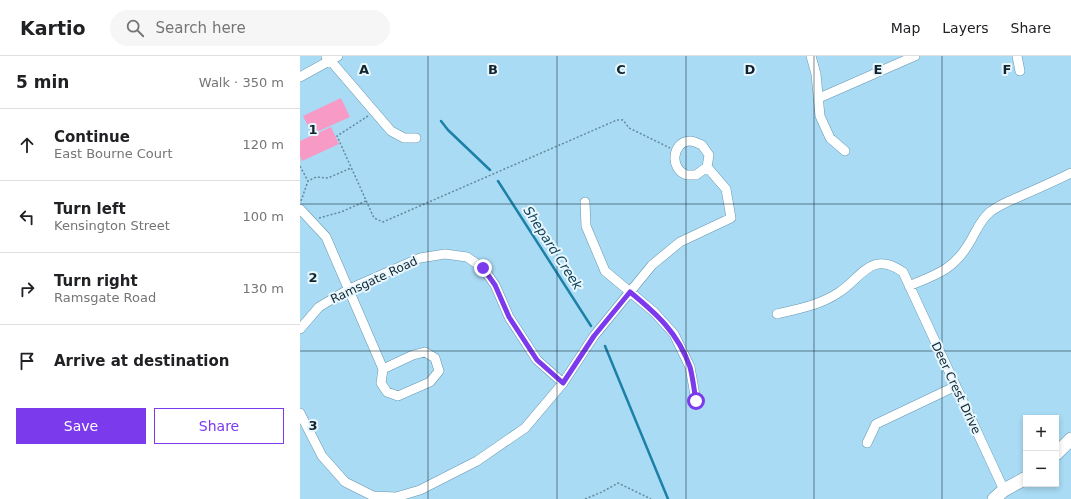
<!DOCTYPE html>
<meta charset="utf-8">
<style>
body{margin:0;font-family:"DejaVu Sans",sans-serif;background:#f6f6f6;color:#202124}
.controls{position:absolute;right:12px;bottom:12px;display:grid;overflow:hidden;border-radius:0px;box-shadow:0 2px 6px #0003}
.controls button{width:36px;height:36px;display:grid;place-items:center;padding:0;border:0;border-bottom:1px solid #e0e0e0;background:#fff;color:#202124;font:20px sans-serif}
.stop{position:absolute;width:12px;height:12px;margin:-9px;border:3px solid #7c3aed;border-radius:50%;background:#fff}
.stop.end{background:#7c3aed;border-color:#fff;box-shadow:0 1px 4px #0008}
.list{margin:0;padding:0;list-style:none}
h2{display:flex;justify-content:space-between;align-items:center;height:52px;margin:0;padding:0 16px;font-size:17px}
h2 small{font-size:13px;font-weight:400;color:#757577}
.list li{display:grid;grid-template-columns:26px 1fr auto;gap:12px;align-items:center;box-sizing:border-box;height:72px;padding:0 16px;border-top:1px solid #e0e0e0}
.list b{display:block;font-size:15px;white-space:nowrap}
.list p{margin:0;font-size:13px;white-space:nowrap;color:#757577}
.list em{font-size:13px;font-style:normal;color:#757577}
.actions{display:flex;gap:8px;padding:12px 16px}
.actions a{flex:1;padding:9px 0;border:1px solid #7c3aed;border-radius:0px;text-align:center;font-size:14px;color:#7c3aed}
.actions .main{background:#7c3aed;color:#fff}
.icon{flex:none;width:22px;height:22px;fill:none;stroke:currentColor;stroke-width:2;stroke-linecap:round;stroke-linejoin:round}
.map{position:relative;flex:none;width:771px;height:443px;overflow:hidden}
header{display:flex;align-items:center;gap:24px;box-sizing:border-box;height:56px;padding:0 20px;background:#fff;border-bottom:1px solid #e0e0e0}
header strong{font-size:19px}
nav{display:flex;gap:22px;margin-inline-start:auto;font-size:14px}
.search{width:280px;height:36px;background:#f6f6f6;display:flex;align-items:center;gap:10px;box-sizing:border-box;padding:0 14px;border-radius:22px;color:#757577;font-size:15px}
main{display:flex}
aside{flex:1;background:#fff}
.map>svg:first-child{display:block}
.green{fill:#f79ac6}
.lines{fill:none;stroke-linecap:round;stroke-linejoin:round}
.stream{stroke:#1d81a7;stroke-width:2.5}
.street-casing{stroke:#6596ae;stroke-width:10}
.secondary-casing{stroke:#6596ae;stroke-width:14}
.path{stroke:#64899b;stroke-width:1.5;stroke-dasharray:2 2;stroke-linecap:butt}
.street{stroke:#fff;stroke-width:9}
.secondary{stroke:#fff;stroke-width:13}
.route{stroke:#7c3aed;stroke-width:5}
.grid{fill:none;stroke:#10252e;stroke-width:1;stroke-opacity:0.55}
.labels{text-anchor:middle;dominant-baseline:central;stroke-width:4;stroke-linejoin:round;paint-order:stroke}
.street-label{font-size:12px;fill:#10252e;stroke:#e8f6fe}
.water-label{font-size:13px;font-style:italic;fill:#0c4056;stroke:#e8f6fe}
.grid-label{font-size:13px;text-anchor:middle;font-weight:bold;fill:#10252e;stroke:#e8f6fe;stroke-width:4;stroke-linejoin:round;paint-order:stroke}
</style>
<header>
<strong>Kartio</strong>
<div class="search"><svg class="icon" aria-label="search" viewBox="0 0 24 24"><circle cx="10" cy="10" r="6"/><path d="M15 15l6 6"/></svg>Search here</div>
<nav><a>Map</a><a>Layers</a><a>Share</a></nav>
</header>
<main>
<aside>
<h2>5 min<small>Walk · 350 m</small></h2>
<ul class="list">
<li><svg class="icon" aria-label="ahead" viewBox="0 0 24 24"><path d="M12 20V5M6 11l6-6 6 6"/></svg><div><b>Continue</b><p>East Bourne Court</p></div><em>120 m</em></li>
<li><svg class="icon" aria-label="left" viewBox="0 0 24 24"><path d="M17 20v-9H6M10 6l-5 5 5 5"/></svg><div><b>Turn left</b><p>Kensington Street</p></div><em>100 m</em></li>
<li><svg class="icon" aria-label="right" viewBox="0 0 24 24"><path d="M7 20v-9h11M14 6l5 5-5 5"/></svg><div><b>Turn right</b><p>Ramsgate Road</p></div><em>130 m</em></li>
<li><svg class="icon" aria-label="arrive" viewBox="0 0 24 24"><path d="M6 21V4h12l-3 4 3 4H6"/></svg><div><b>Arrive at destination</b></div></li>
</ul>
<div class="actions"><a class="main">Save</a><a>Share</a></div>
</aside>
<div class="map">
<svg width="771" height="443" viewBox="0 0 771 443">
<rect width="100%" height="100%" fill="#a9dbf5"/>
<path class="green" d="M41,42l9,19 -38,17 -9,-18z
M31,71l8,17 -37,17 -2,-5v-15z"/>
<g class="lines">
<path class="stream" d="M141,65l7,9 42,40
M198,125l93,145
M305,290l63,153"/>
<defs>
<path id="street" d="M511,0l5,18 4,42 10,22 15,13
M717,0l3,15
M30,4l61,71 13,7h12
M0,21l38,-21
M519,42l96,-42
M285,146l1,24 19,45 49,41 20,22 16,33 6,34
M0,153l26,28 57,132 -2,14 6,9 11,4 32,-14 9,-11 -4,-13 -10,-6 -12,3 -30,14
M609,230c26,-11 44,-16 59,-41 8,-12 11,-24 22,-33 10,-8 22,-12 33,-17 16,-7 32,-14 48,-22
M477,258c21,-5 43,-9 61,-21 23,-14 33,-44 65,-21l101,218
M0,273l19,-22 30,-18 71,-31 25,-4 22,3 16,11 12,17 14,32 28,43 26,23
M0,357l22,43 23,26 28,14 23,1 24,-7 57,-29 48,-33 38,-45 31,-47 58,-71 28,-23 51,-24 -5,-29 -19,-22 -11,8c-3,0 -6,0 -9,0 -18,-5 -15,-34 3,-34 4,0 9,3 12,4l7,10 -2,12
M567,387l9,-19 80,-38"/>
<path id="secondary" d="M28,0l2,4
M756,398l15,-15
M694,443l10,-9 22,-12"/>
</defs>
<use href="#street" class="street-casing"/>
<use href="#secondary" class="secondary-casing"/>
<path class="path" d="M68,60l-31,20 37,82 9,4 234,-102h6l6,8 41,20
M0,110l8,15
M1,145l7,-20 8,-4 12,1 23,-10
M19,162l22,-6 25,-11
M285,443l17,-7 16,-9 33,16"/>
<use href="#street" class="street"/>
<use href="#secondary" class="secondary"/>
</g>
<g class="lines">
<path class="route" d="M183,212l12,17 14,32 28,43 26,23 31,-47 36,-44c27,22 48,41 60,75 3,11 4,23 6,34"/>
</g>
<path class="grid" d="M128,0v443M257,0v443M386,0v443M514,0v443M642,0v443M0,148h771M0,295h771"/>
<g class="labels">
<g class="street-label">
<text transform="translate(74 224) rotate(-25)">Ramsgate Road</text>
<text transform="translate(656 332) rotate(65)">Deer Crest Drive</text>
</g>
<g class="water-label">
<text transform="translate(253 192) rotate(57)">Shepard Creek</text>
</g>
</g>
<g class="grid-label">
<text x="64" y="18">A</text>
<text x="193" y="18">B</text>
<text x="321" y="18">C</text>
<text x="450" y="18">D</text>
<text x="578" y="18">E</text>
<text x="707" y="18">F</text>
<text x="13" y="78">1</text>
<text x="13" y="226">2</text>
<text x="13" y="374">3</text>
</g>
</svg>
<div class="controls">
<button>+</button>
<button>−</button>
</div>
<div class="stop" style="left:396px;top:345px"></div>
<div class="stop end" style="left:183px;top:212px"></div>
</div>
</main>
